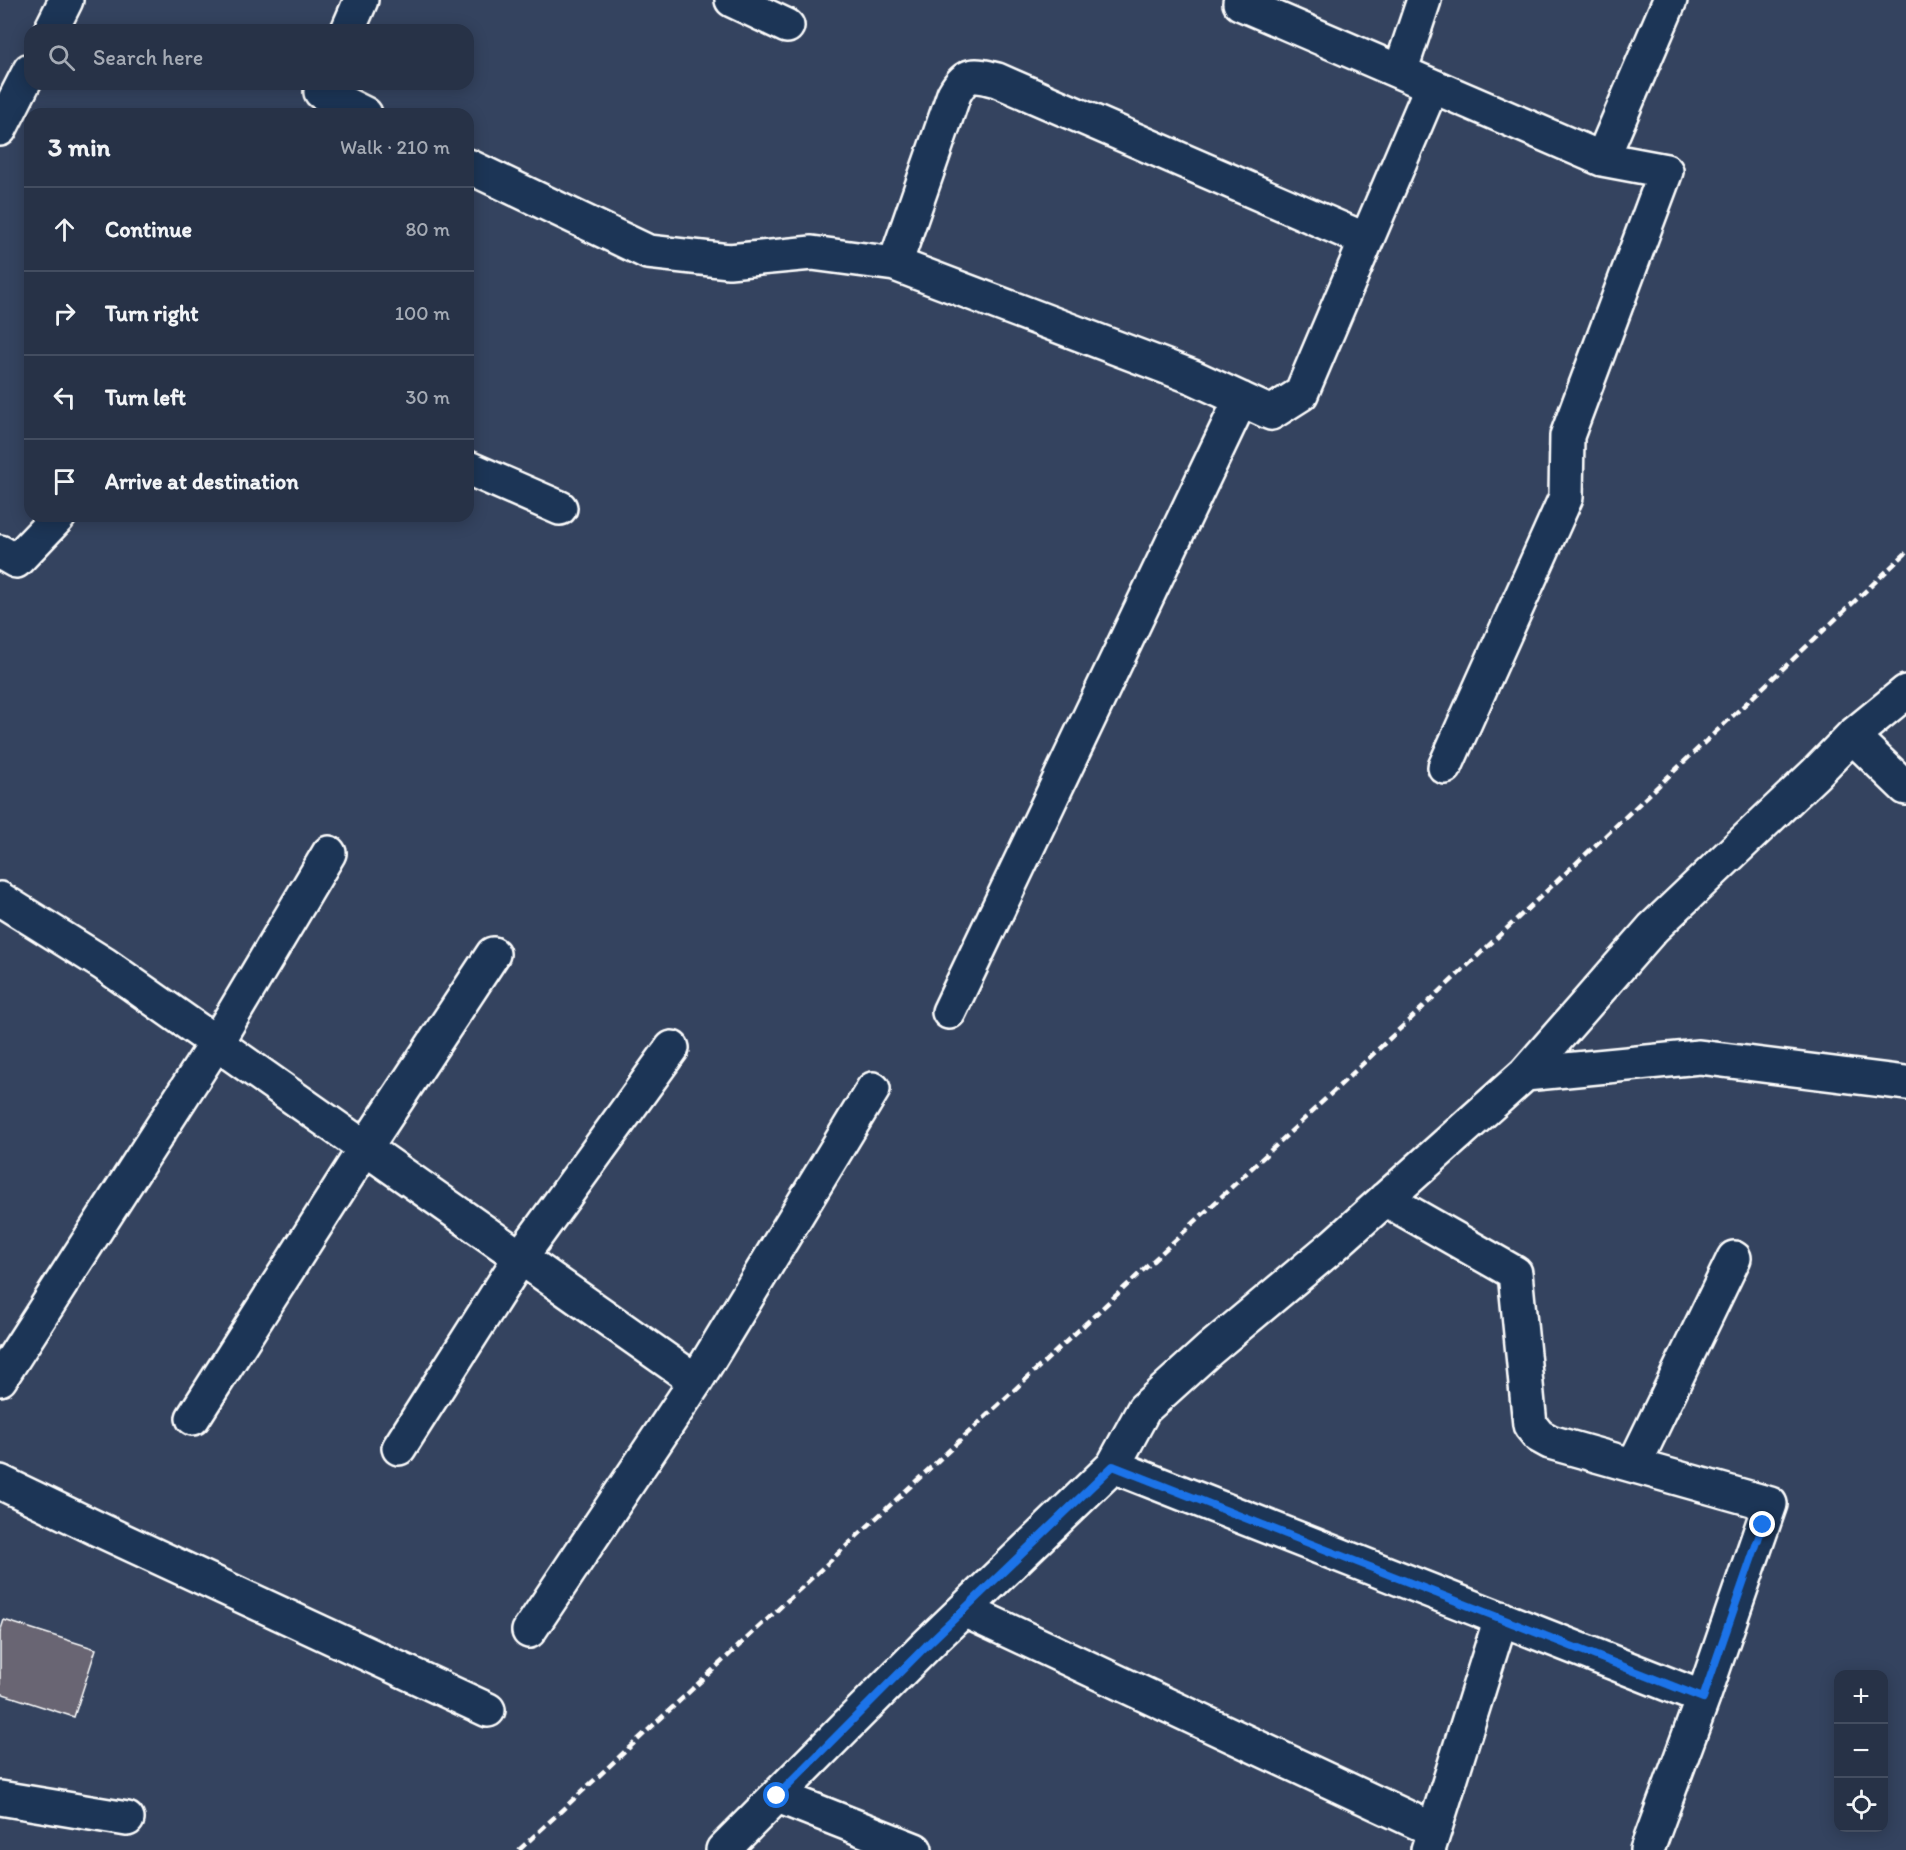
<!DOCTYPE html>
<meta charset="utf-8">
<style>
body{margin:0;font-family:Itim,sans-serif;background:#333e52;color:#f1f3f6}
.controls{position:absolute;right:18px;bottom:18px;display:grid;overflow:hidden;border-radius:12px;box-shadow:0 3px 15px #0003}
.controls button{width:54px;height:54px;display:grid;place-items:center;padding:0;border:0;border-bottom:2px solid #434d60;background:#273247;color:#f1f3f6;font:30px sans-serif}
.stop{position:absolute;width:18px;height:18px;margin:-14px;border:4px solid #1a73e8;border-radius:50%;background:#fff}
.stop.end{background:#1a73e8;border-color:#fff;box-shadow:0 2px 6px #0008}
.list{margin:0;padding:0;list-style:none}
h2{display:flex;justify-content:space-between;align-items:center;height:78px;margin:0;padding:0 24px;font-size:26px}
h2 small{font-size:20px;font-weight:400;color:#a4aab4}
.list li{display:grid;grid-template-columns:39px 1fr auto;gap:18px;align-items:center;box-sizing:border-box;height:84px;padding:0 24px;border-top:2px solid #434d60}
.list b{display:block;font-size:22px;white-space:nowrap}
.list em{font-size:20px;font-style:normal;color:#a4aab4}
.icon{flex:none;width:33px;height:33px;fill:none;stroke:currentColor;stroke-width:2;stroke-linecap:round;stroke-linejoin:round}
.map{position:relative;flex:none;width:1906px;height:1850px;overflow:hidden}
.search{position:absolute;background:#273247;box-shadow:0 3px 15px #0003;left:24px;top:24px;width:450px;height:66px;display:flex;align-items:center;gap:15px;box-sizing:border-box;padding:0 21px;border-radius:18px;color:#a4aab4;font-size:22px}
.panel{position:absolute;background:#273247;box-shadow:0 3px 15px #0003;left:24px;top:108px;width:450px;height:414px;border-radius:18px}
.map>svg:first-child{display:block}
.building{fill:#696573;stroke:#fff;stroke-width:1.5}
.lines{fill:none;stroke-linecap:round;stroke-linejoin:round}
.street-casing{stroke:#fff;stroke-width:38}
.street{stroke:#1d3557;stroke-width:33}
.rail{stroke:#fff;stroke-width:4.5;stroke-dasharray:9 4.5;stroke-linecap:butt}
.route{stroke:#1a73e8;stroke-width:8}
</style>
<div class="map">
<svg width="1906" height="1850" viewBox="0 0 1906 1850">
<rect width="100%" height="100%" fill="#34435f"/>
<filter id="ink" filterUnits="userSpaceOnUse"><feTurbulence type="fractalNoise" baseFrequency=".0167" numOctaves="2"/><feDisplacementMap in="SourceGraphic" scale="12" xChannelSelector="R" yChannelSelector="G"/><feConvolveMatrix kernelMatrix="1 2 1 2 8 2 1 2 1" color-interpolation-filters="sRGB"/></filter>
<g filter="url(#ink)">
<path class="building" d="M4,1620l92,29 -22,68 -74,-24v-61z"/>
<g class="lines">
<defs>
<path id="street" d="M732,0l55,26
M1240,3l362,156 64,12 -99,265 -1,61 -121,270
M51,30l15,-30
M348,30l13,-30
M1400,72l24,-72
M321,92l44,22
M0,129l30,-59
M1602,159l68,-159
M468,166l180,86 81,9 83,-8 83,11 298,113 78,36 30,-19 131,-308
M895,264l59,-170c12,-22 20,-20 43,-14l369,160
M468,468l92,40
M0,552l16,9 43,-45
M1852,736l54,52
M0,899l104,65 592,417
M949,1012l292,-613
M1525,1074l174,-17 207,26
M1385,1199l130,74 15,152 9,11 11,6 220,62 -67,194 -56,152
M0,1379l216,-336 113,-190
M193,1418l172,-270 128,-194
M399,1448l121,-190 152,-210
M1634,1465l100,-207
M1113,1466l590,232
M0,1482l98,47 390,181
M964,1610l470,220
M529,1631l167,-250 177,-292
M778,1796l137,54
M0,1798l127,21
M723,1850l203,-204 187,-180 31,-57 65,-59 124,-104 192,-172 128,-146 162,-154 37,-38 54,-44
M1428,1850l73,-232"/>
</defs>
<use href="#street" class="street-casing"/>
<use href="#street" class="street"/>
<path class="rail" d="M519,1850l634,-589 753,-708"/>
</g>
</g>
<g class="lines" filter="url(#ink)">
<path class="route" d="M777,1796l149,-150 187,-180 590,232 60,-173"/>
</g>
</svg>
<div class="controls">
<button>+</button>
<button>−</button>
<button><svg class="icon" aria-label="locate" viewBox="0 0 24 24"><circle cx="12" cy="12" r="6"/><path d="M12 2v4M12 18v4M2 12h4M18 12h4"/></svg></button>
</div>
<div class="stop" style="left:777px;top:1796px"></div>
<div class="stop end" style="left:1763px;top:1525px"></div>
<div class="search"><svg class="icon" aria-label="search" viewBox="0 0 24 24"><circle cx="10" cy="10" r="6"/><path d="M15 15l6 6"/></svg>Search here</div>
<section class="panel">
<h2>3 min<small>Walk · 210 m</small></h2>
<ul class="list">
<li><svg class="icon" aria-label="ahead" viewBox="0 0 24 24"><path d="M12 20V5M6 11l6-6 6 6"/></svg><div><b>Continue</b></div><em>80 m</em></li>
<li><svg class="icon" aria-label="right" viewBox="0 0 24 24"><path d="M7 20v-9h11M14 6l5 5-5 5"/></svg><div><b>Turn right</b></div><em>100 m</em></li>
<li><svg class="icon" aria-label="left" viewBox="0 0 24 24"><path d="M17 20v-9H6M10 6l-5 5 5 5"/></svg><div><b>Turn left</b></div><em>30 m</em></li>
<li><svg class="icon" aria-label="arrive" viewBox="0 0 24 24"><path d="M6 21V4h12l-3 4 3 4H6"/></svg><div><b>Arrive at destination</b></div></li>
</ul>
</section>
</div>
